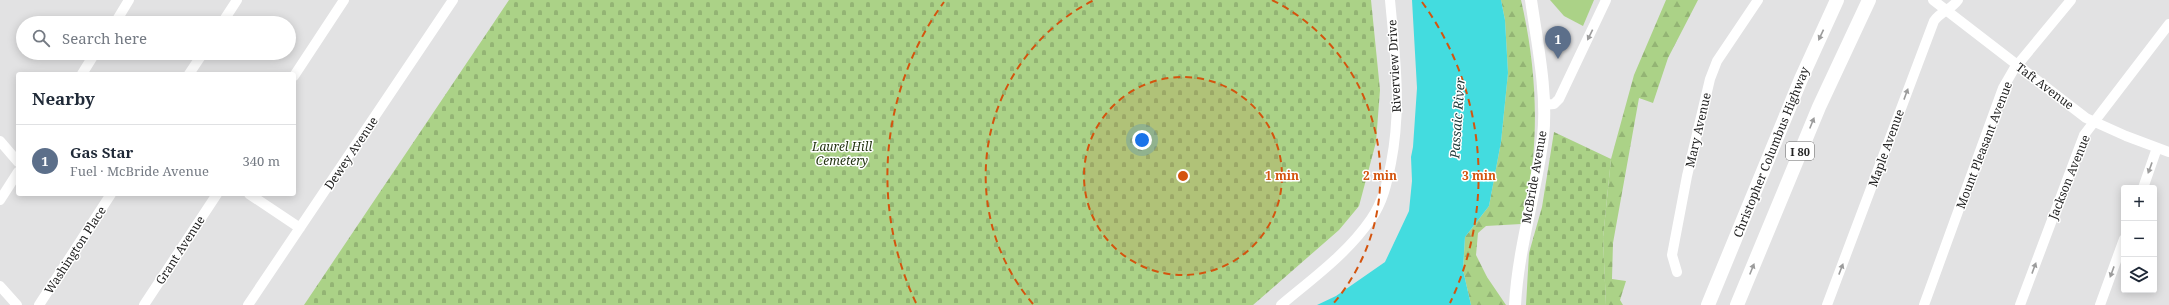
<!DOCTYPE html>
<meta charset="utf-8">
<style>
body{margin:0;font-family:"Noto Serif",serif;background:#f2f2f3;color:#1f2937}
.controls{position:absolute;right:12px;bottom:12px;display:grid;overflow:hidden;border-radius:4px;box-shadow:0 2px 10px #0003}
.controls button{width:36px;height:36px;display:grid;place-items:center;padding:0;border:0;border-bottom:1px solid #e0e1e3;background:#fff;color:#1f2937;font:20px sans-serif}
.you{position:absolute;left:1142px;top:140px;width:14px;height:14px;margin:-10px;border:3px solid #fff;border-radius:50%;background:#1a73e8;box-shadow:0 0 0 6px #1a73e833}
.badge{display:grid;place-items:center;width:26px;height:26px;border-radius:50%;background:#ea580c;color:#fff;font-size:13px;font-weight:700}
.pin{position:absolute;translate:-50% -33px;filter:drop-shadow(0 1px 2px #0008)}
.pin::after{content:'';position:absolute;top:21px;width:14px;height:12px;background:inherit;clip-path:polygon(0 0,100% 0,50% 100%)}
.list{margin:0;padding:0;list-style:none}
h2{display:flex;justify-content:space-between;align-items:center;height:52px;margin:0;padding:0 16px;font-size:17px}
h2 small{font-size:13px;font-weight:400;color:#747a83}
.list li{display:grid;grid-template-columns:26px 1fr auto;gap:12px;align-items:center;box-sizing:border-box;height:72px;padding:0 16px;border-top:1px solid #e0e1e3}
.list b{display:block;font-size:15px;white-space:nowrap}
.list p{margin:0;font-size:13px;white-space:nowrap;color:#747a83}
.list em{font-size:13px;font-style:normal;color:#747a83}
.icon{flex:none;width:22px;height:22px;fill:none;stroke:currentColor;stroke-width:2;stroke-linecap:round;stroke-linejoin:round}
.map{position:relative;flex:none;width:2169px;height:305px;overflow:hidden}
.search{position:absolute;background:#fff;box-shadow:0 2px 10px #0003;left:16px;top:16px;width:280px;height:44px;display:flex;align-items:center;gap:10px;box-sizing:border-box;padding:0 14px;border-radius:22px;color:#747a83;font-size:15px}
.panel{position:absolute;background:#fff;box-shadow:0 2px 10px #0003;left:16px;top:72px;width:280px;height:124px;border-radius:4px}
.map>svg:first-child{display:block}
.grass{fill:#abd287}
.forest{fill:url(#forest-firs)}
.cemetery{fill:url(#cemetery-stones)}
.water{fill:#43dcdf}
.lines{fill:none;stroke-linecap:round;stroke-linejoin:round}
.minor{stroke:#fff;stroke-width:10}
.major{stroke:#fff;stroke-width:12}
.highway{stroke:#fff;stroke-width:14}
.oneway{fill:#9c9c9c}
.ring{fill:none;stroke:#d4540e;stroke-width:2;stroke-dasharray:7 5}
.labels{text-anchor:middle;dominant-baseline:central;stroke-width:3;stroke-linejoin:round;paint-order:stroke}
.shield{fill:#fff;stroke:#656565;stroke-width:1}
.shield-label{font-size:11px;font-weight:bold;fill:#232323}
.street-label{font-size:12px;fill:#232323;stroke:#fff}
.park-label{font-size:12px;font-style:italic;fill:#253613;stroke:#fff}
.water-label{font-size:13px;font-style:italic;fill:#223b3b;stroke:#fff}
.centre{fill:#d4540e;stroke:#fff;stroke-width:2}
.ring-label{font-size:12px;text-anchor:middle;font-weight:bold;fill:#d4540e;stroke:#fff;stroke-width:3;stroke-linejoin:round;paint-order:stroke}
</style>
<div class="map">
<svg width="2169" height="305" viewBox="0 0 2169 305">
<defs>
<pattern id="forest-firs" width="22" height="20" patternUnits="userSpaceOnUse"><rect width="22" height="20" fill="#abd287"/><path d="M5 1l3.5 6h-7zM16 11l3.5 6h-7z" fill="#93b474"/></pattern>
<pattern id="cemetery-stones" width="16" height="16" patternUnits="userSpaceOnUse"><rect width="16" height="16" fill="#abd287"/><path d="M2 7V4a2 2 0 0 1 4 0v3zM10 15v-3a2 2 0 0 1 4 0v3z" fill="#93b474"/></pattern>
</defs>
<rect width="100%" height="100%" fill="#e2e2e3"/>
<path class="grass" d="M1550,0h44l-11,26 -19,-10z"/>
<path class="forest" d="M1501,0h20c12,52 17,105 12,158 -2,22 -8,44 -12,66l-35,2 -8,7 -2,22 11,22 19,28h-35l-8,-35 2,-33 24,-31 12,-64 7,-69 -3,-53z
M1666,0h32l-30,58 -15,45 -14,-5 -26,145 -1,36 14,2 -6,19 3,5h-17l-3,-67 8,-79 23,-84z"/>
<path class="cemetery" d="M509,0h862l9,90 -4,52 -17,64 -20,24 -86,75h-949z
M1554,132l57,27 -8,79 3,67h-80l3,-52 13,-46z"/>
<path class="water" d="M1412,0h89l4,20 3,53 -7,69 -12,64 -24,31 -2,33 8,35h-154l19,-9 49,-34 24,-51 3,-30 -1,-24 2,-10 4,-59z"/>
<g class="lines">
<path class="minor" d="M1933,0l153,118 40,18 43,16
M115,23l14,-23
M222,23l15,-23
M82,74l13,-21
M189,74l14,-21
M294,76l50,-76
M1543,105l11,-1 5,-5 47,-99
M0,141l18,21
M2143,188l14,-40
M249,194l51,34
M0,200l18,-28
M1677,272l-5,-17 15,-79 23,-97 7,-18 41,-61
M0,286l17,19
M39,305l72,-111
M144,305l73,-111
M248,305l205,-305
M1281,305c31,-26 67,-52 90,-86 12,-17 16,-36 20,-56 11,-55 4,-108 -1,-163
M1827,305l107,-284c7,-10 17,-11 24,-21
M1924,305l79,-217 11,-19 57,-69
M2020,305l64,-170 85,-111
M2100,305l24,-66"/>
<path class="major" d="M1515,305c3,-57 21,-112 28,-168 5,-43 -6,-95 -12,-137"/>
<path class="highway" d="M1708,305l93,-226 36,-79
M1737,305l82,-198 50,-107"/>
</g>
<defs><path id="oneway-solid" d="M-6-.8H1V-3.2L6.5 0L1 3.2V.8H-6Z"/></defs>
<g class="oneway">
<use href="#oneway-solid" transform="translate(1590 35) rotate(116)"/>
<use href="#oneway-solid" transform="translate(1821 35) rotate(115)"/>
<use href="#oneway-solid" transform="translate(1906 94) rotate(-70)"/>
<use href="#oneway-solid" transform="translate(1812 123) rotate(-68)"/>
<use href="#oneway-solid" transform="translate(2150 168) rotate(110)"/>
<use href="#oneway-solid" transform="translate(2034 268) rotate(-70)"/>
<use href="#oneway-solid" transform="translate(1752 269) rotate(-68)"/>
<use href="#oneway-solid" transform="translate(1841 269) rotate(-69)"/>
<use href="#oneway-solid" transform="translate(2112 272) rotate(110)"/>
</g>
<circle cx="1183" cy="176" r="99" fill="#d4540e" fill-opacity=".12"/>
<g class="ring">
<circle cx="1183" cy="176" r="99"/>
<path d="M1033 304A197 197 0 0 1 1094 0M1272 0A197 197 0 0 1 1333 304"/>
<path d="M916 303A296 296 0 0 1 944 2M1422 2A296 296 0 0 1 1450 303"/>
</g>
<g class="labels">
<rect class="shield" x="1786" y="142" width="28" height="18" rx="3"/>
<g class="shield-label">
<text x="1800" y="151">I 80</text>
</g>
<g class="street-label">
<text transform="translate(1394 66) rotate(-93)">Riverview Drive</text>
<text transform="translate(2045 86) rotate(37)">Taft Avenue</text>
<text transform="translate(1698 130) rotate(-77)">Mary Avenue</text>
<text transform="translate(1984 145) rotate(-69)">Mount Pleasant Avenue</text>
<text transform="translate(1886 148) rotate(-70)">Maple Avenue</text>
<text transform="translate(1771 152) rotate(-68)">Christopher Columbus Highway</text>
<text transform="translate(351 153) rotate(-56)">Dewey Avenue</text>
<text transform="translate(1534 177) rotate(-80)">McBride Avenue</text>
<text transform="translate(2069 177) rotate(-68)">Jackson Avenue</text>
<text transform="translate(75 250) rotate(-57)">Washington Place</text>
<text transform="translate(180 250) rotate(-57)">Grant Avenue</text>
</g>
<g class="park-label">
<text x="842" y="146">Laurel Hill<tspan x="842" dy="14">Cemetery</tspan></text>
</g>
<g class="water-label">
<text transform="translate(1457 118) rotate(-86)">Passaic River</text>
</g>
</g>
<circle cx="1183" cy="176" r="6" class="centre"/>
<g class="ring-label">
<text x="1282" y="180">1 min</text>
<text x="1380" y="180">2 min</text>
<text x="1479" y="180">3 min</text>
</g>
</svg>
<div class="controls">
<button>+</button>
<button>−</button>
<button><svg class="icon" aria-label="layers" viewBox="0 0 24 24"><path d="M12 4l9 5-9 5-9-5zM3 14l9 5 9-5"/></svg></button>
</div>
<div class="you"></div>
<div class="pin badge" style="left:1558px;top:59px;background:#5c6f8a">1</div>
<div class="search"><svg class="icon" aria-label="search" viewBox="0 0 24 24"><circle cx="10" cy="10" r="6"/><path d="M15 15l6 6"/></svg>Search here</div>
<section class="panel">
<h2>Nearby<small></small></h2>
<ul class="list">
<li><span class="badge" style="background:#5c6f8a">1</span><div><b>Gas Star</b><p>Fuel · McBride Avenue</p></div><em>340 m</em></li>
</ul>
</section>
</div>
